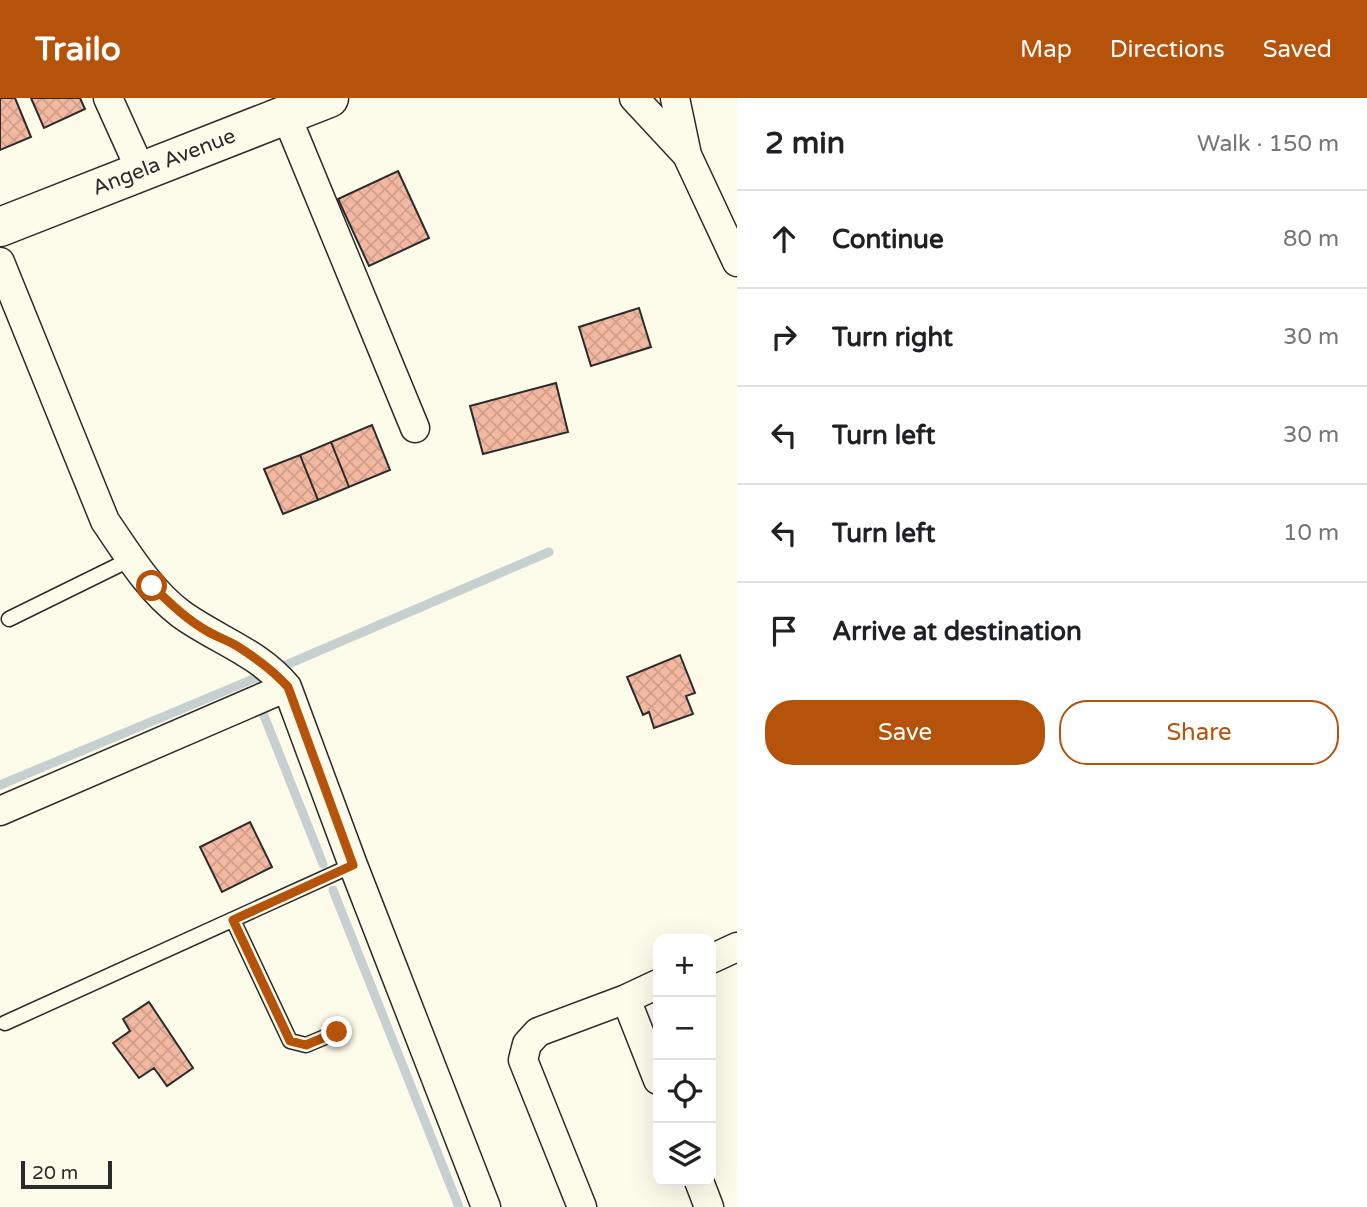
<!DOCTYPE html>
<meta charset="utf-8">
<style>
body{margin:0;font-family:"Varela Round",sans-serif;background:#f2f2f2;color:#202124}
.controls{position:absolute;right:21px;bottom:21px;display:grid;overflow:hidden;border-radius:14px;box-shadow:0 7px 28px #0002}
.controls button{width:63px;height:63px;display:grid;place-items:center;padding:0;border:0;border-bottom:2px solid #e0e0e0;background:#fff;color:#202124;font:35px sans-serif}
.scale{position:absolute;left:21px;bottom:18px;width:91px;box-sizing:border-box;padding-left:7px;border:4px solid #2b2b2b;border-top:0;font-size:19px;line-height:24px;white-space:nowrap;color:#2b2b2b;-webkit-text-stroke:5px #fdfbea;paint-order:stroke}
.stop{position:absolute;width:21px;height:21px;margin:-16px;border:5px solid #b45309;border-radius:50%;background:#fff}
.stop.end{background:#b45309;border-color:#fff;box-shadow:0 2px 7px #0008}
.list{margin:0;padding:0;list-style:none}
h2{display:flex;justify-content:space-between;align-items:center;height:91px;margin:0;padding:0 28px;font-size:30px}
h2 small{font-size:23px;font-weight:400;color:#757577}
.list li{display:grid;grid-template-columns:46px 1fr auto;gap:21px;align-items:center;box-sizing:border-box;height:98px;padding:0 28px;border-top:2px solid #e0e0e0}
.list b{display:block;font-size:26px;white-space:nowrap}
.list em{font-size:23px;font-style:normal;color:#757577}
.actions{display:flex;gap:14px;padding:21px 28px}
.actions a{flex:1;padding:16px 0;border:2px solid #b45309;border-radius:28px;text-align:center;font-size:24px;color:#b45309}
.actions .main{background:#b45309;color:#fff}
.icon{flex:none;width:38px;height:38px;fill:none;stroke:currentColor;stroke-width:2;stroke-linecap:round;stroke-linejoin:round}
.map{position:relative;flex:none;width:737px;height:1109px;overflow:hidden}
header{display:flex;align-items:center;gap:42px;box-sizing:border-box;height:98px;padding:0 35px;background:#b45309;color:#fff}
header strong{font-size:33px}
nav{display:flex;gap:38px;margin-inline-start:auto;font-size:24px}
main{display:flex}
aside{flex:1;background:#fff}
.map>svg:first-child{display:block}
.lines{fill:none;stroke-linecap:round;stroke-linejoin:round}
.stream{stroke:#c7d0d0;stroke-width:9}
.building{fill:url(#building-cross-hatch);stroke:#2b2b2b;stroke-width:2}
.lane-casing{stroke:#2b2b2b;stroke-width:17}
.street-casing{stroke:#2b2b2b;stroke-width:31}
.secondary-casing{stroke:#2b2b2b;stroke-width:41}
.lane{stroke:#fdfbea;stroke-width:14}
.street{stroke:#fdfbea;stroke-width:28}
.secondary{stroke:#fdfbea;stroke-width:38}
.route{stroke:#b45309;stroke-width:9}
.labels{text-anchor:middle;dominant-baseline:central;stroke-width:5;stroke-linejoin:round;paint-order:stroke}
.street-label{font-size:21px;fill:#2b2b2b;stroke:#fdfbea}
</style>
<header>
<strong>Trailo</strong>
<nav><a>Map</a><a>Directions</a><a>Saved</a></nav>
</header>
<main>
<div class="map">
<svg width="737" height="1109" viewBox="0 0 737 1109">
<defs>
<pattern id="building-cross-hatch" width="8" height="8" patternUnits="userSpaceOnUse" patternTransform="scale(1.75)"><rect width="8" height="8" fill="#f2b8a0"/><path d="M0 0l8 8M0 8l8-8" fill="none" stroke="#d09e8a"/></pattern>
</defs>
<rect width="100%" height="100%" fill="#fdfbea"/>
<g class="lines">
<path class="stream" d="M286,567l263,-113
M261,610l62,156
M0,687l265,-111
M333,792l126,317"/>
</g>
<path class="building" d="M0,0h15l16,39 -31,13z
M31,0h49l5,11 -41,19z
M398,73l31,67 -60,28 -31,-67z
M639,210l12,39 -60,19 -12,-39z
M556,285l12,49 -85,22 -13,-48z
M372,327l18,45 -41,17 -18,-45z
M331,344l18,45 -31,13 -18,-45z
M300,357l18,45 -35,14 -19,-45z
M680,557l15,38 -9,3 7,18 -39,14 -5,-16 -6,3 -16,-38z
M250,724l22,45 -50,25 -22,-45z
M149,904l44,66 -26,18 -13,-18 -15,10 -26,-35 17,-12 -7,-12z"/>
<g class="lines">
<defs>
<path id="lane" d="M9,521l122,-60
M233,822l57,121 16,4 31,-13
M5,925l348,-158"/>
<path id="street" d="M108,0l33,73
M634,0l53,57 -12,-57
M286,17l129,313
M687,57l50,107
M0,164l105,259c22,32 44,69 76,93 36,26 77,38 106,73l66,178 133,342
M0,713l287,-124
M711,861l26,-12
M626,901l32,81
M699,1083l10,26
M582,1109l-59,-147 4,-16 11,-12 88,-33 32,-15"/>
<path id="secondary" d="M0,129l329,-129"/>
</defs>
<use href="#lane" class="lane-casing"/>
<use href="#street" class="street-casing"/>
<use href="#secondary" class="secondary-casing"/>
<use href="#lane" class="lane"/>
<use href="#street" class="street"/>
<use href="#secondary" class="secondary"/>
</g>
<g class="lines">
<path class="route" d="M152,488c18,17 34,33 55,45 10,6 20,9 30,15 19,12 36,24 51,41l65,178 -120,55 57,121 16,4 31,-13"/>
</g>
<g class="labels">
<g class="street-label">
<text transform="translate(164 64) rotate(-21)">Angela Avenue</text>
</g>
</g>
</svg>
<div class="controls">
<button>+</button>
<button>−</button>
<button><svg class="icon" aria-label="locate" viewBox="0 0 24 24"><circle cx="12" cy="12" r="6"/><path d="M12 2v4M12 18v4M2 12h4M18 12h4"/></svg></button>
<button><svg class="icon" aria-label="layers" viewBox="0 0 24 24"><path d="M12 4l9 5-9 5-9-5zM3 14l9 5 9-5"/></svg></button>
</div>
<div class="scale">20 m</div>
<div class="stop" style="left:152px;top:488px"></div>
<div class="stop end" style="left:337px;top:934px"></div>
</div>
<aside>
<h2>2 min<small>Walk · 150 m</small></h2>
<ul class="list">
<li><svg class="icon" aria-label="ahead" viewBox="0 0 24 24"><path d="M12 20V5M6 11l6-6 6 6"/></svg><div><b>Continue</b></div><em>80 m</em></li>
<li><svg class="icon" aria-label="right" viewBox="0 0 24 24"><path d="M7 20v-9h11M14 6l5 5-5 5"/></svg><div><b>Turn right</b></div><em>30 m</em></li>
<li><svg class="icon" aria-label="left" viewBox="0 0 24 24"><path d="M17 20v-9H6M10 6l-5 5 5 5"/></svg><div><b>Turn left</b></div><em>30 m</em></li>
<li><svg class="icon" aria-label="left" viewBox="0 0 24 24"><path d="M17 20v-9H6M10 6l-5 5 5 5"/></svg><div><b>Turn left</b></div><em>10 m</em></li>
<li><svg class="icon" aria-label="arrive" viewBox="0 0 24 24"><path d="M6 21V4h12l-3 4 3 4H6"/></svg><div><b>Arrive at destination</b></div></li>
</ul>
<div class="actions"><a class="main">Save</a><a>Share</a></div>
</aside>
</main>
